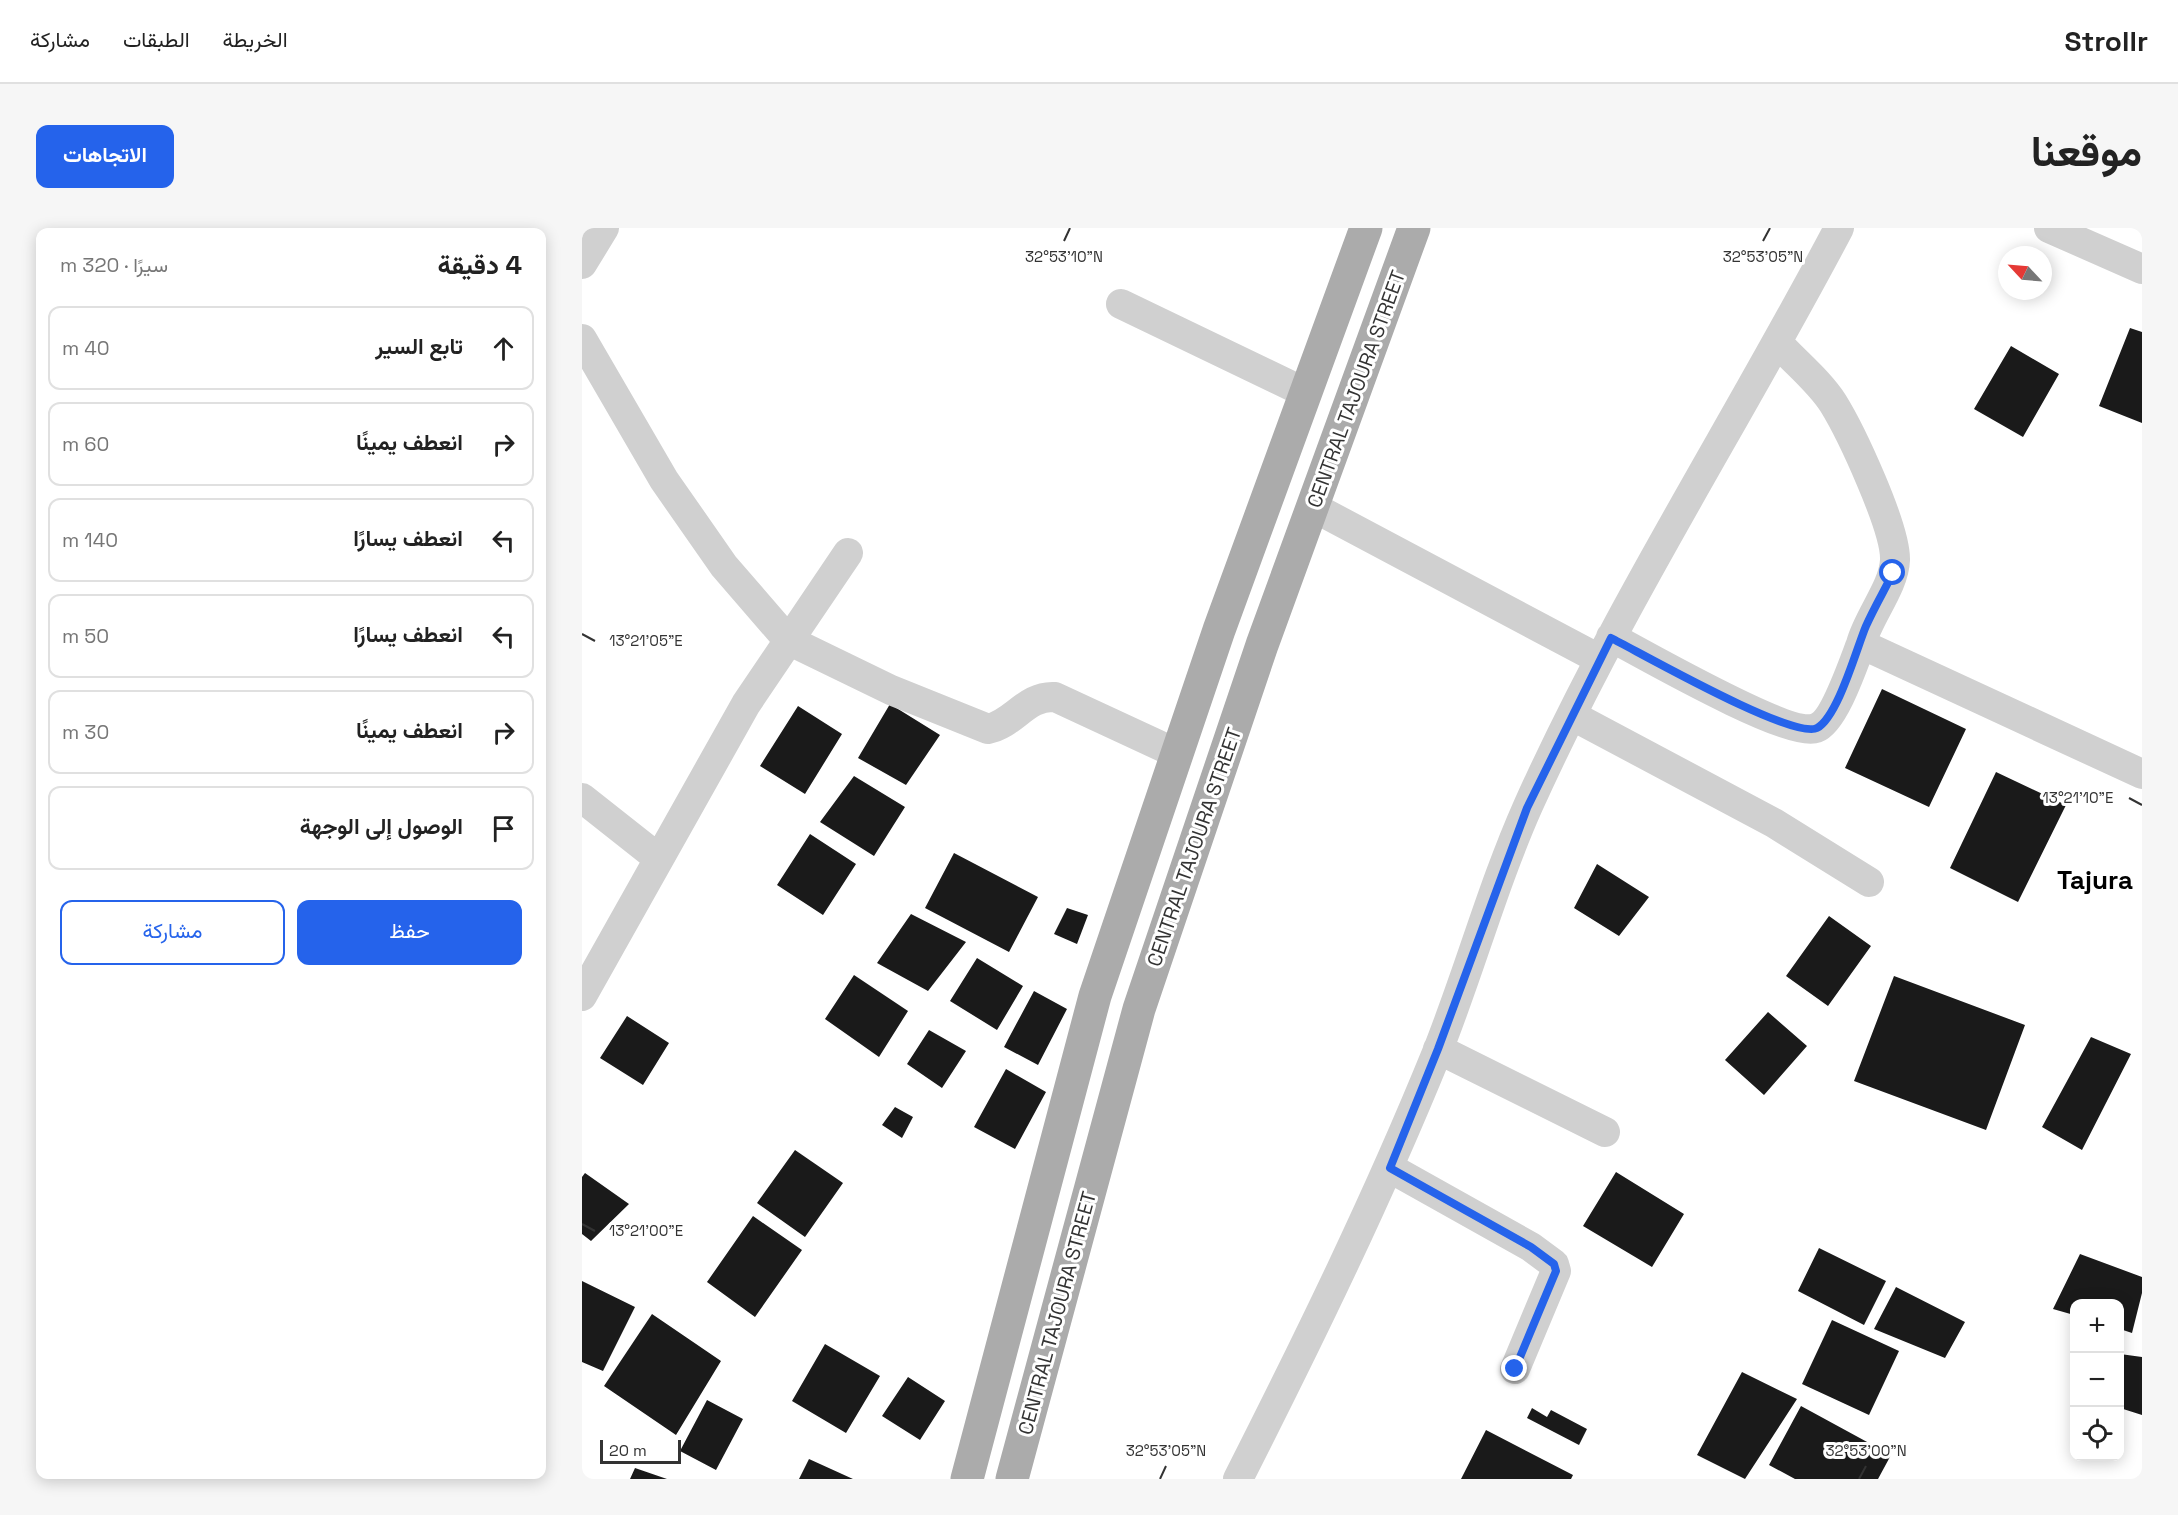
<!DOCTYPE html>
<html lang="ar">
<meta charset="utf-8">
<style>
body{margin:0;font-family:"Space Grotesk",Vazirmatn,sans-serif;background:#f6f6f6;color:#222;direction:rtl}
.controls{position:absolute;right:18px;bottom:18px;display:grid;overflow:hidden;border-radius:12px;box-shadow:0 3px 15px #0003}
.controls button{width:54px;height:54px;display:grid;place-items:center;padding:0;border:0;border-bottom:2px solid #e0e0e0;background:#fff;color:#222;font:30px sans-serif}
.compass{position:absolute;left:1416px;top:18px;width:54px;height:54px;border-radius:50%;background:#fff;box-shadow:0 3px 15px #0003;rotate:296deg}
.scale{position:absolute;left:18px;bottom:15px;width:81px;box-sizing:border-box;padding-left:6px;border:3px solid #333;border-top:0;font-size:16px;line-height:21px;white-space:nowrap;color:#333;-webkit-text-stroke:4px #fff;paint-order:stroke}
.stop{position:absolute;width:18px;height:18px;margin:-14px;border:4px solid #2563eb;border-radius:50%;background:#fff}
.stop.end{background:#2563eb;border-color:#fff;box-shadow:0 2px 6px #0008}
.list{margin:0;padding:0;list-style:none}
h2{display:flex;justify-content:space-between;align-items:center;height:78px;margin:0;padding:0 24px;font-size:26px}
h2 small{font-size:20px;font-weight:400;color:#767676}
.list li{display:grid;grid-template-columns:39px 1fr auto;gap:18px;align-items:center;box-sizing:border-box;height:84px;margin:0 12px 12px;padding:0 12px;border:2px solid #e0e0e0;border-radius:12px}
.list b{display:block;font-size:22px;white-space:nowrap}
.list em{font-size:20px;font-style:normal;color:#767676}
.actions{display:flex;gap:12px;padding:18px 24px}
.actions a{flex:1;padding:14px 0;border:2px solid #2563eb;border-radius:12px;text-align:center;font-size:21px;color:#2563eb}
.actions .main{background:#2563eb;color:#fff}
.icon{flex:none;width:33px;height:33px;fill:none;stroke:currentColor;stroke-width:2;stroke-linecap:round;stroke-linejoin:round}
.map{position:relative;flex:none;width:1560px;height:1251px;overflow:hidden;direction:ltr;border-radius:12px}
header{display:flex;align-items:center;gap:36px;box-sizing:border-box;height:84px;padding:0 30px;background:#fff;border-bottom:2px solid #e0e0e0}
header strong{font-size:28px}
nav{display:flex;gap:33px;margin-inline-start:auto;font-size:21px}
.intro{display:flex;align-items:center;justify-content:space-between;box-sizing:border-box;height:144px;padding:0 36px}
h1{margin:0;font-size:42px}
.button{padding:15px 27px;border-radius:12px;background:#2563eb;color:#fff;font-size:21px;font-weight:700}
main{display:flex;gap:36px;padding:0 36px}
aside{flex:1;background:#fff;border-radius:12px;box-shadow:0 3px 15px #0003}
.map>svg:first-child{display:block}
.building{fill:#1a1a1a}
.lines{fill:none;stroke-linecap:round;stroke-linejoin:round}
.minor{stroke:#d0d0d0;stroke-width:30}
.primary{stroke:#ababab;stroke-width:33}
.route{stroke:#2563eb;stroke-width:8}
.ticks{fill:none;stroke:#333;stroke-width:2}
.labels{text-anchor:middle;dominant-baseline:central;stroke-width:6;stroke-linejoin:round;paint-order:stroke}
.street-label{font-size:20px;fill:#333;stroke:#fff}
.district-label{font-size:26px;font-weight:bold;fill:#000;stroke:#fff}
.ticks-label{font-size:15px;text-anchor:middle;fill:#333;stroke:#fff;stroke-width:6;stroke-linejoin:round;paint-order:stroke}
</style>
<header>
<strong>Strollr</strong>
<nav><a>الخريطة</a><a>الطبقات</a><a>مشاركة</a></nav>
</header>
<div class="intro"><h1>موقعنا</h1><a class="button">الاتجاهات</a></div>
<main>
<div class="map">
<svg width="1560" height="1251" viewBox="0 0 1560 1251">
<rect width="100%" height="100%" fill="#fff"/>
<path class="building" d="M1548,100l12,4v91l-43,-17z
M1429,118l48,28 -36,63 -49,-28z
M1300,461l84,40 -37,78 -84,-39z
M308,476l50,31 -34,50 -48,-27z
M216,478l44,28 -37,60 -45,-28z
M1414,544l70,33 -48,97 -68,-34z
M272,548l51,31 -31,49 -54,-34z
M228,606l46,30 -33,51 -46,-30z
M372,625l84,44 -29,55 -84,-44z
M1015,636l52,33 -30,39 -45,-28z
M485,680l21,7 -11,29 -23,-10z
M329,686l55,28 -38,49 -51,-28z
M1247,688l42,30 -43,60 -42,-30z
M395,730l46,28 -26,44 -47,-29z
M272,747l54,36 -29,46 -54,-38z
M1312,748l131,49 -39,105 -132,-49z
M452,763l33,18 -29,56 -34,-18z
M1186,784l39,34 -43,49 -39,-35z
M45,788l42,27 -26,42 -43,-27z
M347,802l37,21 -24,37 -35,-24z
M1509,809l40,17 -49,96 -40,-23z
M424,841l40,23 -31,57 -41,-22z
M313,879l18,10 -11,21 -20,-13z
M213,922l48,33 -38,54 -48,-34z
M1034,944l68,42 -32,53 -69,-41z
M3,945l44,31 -38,37 -9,-7v-57z
M171,988l49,34 -47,67 -48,-35z
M1237,1020l67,33 -22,44 -66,-34z
M1498,1026l62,23v16l-10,40 -12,-4v-25h-46v11l-21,-6z
M0,1053l53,26 -32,64 -21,-9z
M1314,1059l69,35 -20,36 -71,-29z
M70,1086l69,47 -45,74 -72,-49z
M1250,1092l67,31 -30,64 -67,-31z
M243,1116l55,32 -34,57 -54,-32z
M1538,1126l22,3v58l-22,-7z
M1160,1144l55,27 -52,80 -48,-24z
M326,1149l37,24 -25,39 -38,-24z
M125,1172l36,19 -27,51 -36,-19z
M1219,1178l90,49 -13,24h-83l-26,-14z
M950,1180l15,9 4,-7 36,19 -8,16 -52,-27z
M904,1202l87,45 -2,4h-110z
M227,1231l44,20h-54z
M53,1240l32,11h-37z"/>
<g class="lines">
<path class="minor" d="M1467,0l93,41
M0,36l22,-36
M539,76l185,89
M0,111l82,141 60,86 64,74 103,50 97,39c26,-5 38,-34 67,-32l123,57
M1196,115c17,19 41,38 55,60 18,29 63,125 62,157 -1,27 -27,57 -34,84
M731,279l286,152
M1029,409c32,17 178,101 205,91 18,-6 38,-66 45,-84l281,130
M991,488l201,107 95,59
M0,570l76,60
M0,768l164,-292 102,-151
M856,821l167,83
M808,940l141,79 23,17 2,7 -41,98
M656,1251c71,-140 139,-279 198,-424 33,-82 56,-168 92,-249 90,-200 209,-384 311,-578"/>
<path class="primary" d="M385,1251l128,-483 124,-366 147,-402
M430,1251l127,-470 123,-364 152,-417"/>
</g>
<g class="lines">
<path class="route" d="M933,1141l41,-98 -2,-7 -23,-17 -141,-79 48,-119 89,-241 84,-170c30,15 182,102 206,90 21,-11 40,-81 49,-102 8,-18 18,-35 27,-53"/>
</g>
<path class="ticks" d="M482,13l6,-13M1181,13l7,-13M0,406l13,7M1547,570l13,7M0,996l13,7M578,1251l6,-13M1277,1251l7,-13"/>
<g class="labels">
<g class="street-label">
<text transform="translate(774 161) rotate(-70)">CENTRAL TAJOURA STREET</text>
<text transform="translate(612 619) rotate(-71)">CENTRAL TAJOURA STREET</text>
<text transform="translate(475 1085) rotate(-75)">CENTRAL TAJOURA STREET</text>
</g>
<g class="district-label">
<text x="1513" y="652">Tajura</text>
</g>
</g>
<g class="ticks-label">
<text x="482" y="34">32°53'10"N</text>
<text x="1181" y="34">32°53'05"N</text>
<text x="64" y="418">13°21'05"E</text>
<text x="1496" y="575">13°21'10"E</text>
<text x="64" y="1008">13°21'00"E</text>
<text x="584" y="1228">32°53'05"N</text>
<text x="1284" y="1228">32°53'00"N</text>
</g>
</svg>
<div class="controls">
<button>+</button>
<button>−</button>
<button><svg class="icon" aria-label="locate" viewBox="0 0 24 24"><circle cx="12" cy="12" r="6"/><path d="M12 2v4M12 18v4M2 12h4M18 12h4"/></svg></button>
</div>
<svg class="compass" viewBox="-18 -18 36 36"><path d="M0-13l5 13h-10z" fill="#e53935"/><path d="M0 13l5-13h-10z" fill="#767676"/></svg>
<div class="scale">20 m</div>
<div class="stop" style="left:1311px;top:345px"></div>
<div class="stop end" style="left:933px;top:1141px"></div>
</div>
<aside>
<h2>4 دقيقة<small>سيرًا · 320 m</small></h2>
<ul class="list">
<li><svg class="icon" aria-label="ahead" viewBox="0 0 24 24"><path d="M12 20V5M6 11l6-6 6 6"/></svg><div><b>تابع السير</b></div><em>40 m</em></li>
<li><svg class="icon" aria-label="right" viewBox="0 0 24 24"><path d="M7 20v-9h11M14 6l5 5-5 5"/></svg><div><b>انعطف يمينًا</b></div><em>60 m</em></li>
<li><svg class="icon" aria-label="left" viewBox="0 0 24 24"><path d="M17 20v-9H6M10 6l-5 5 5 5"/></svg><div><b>انعطف يسارًا</b></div><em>140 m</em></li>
<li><svg class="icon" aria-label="left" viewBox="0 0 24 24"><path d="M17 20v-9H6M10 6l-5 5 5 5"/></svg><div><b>انعطف يسارًا</b></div><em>50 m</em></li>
<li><svg class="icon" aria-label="right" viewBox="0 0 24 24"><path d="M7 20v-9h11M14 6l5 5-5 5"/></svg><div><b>انعطف يمينًا</b></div><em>30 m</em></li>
<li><svg class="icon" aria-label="arrive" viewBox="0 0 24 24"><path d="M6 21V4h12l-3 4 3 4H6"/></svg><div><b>الوصول إلى الوجهة</b></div></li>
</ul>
<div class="actions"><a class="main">حفظ</a><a>مشاركة</a></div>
</aside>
</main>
